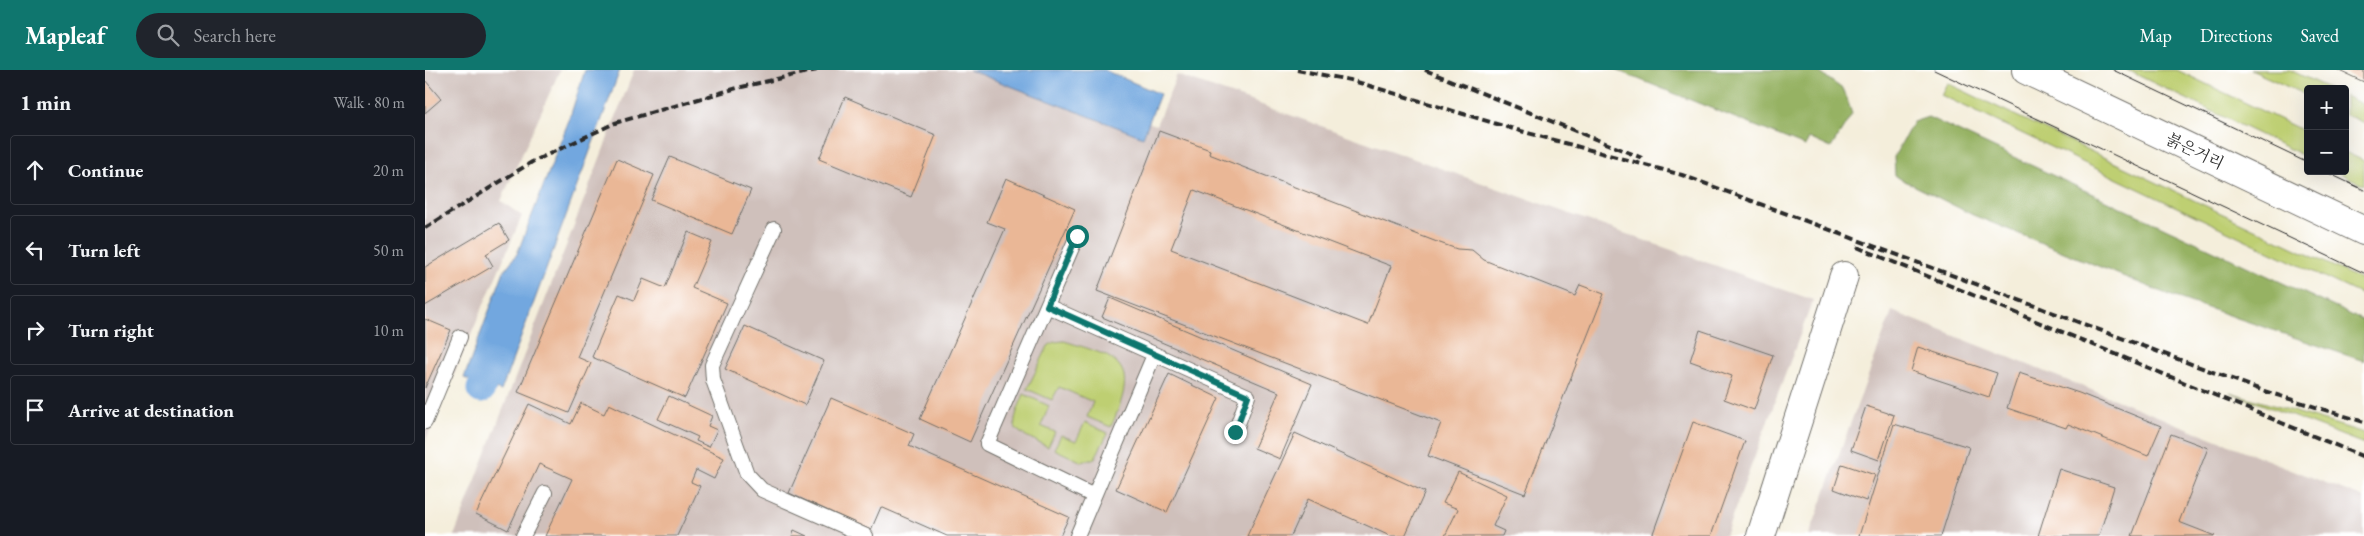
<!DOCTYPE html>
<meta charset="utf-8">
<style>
body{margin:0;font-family:"EB Garamond","Noto Serif KR",serif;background:#20242c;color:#f1f3f6}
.controls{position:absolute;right:15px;top:15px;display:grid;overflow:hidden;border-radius:5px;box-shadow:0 5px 20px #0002}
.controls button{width:45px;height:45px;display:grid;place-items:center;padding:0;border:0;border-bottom:1px solid #363941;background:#171b24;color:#f1f3f6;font:25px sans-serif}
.stop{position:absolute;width:15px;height:15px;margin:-11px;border:4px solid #0f766e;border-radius:50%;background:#fff}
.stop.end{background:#0f766e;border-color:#fff;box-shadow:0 1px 5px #0008}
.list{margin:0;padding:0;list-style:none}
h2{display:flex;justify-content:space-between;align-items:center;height:65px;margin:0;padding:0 20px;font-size:21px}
h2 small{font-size:16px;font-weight:400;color:#9ea1a6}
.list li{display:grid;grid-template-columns:32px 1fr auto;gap:15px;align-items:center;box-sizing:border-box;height:70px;margin:0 10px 10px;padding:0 10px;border:1px solid #363941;border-radius:5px}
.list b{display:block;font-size:19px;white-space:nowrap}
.list em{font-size:16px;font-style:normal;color:#9ea1a6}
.icon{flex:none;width:28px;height:28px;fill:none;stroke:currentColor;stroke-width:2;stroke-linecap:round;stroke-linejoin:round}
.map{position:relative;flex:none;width:1939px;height:466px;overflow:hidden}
header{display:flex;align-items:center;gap:30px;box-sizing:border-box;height:70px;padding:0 25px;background:#0f766e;color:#fff}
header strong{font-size:24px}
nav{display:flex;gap:28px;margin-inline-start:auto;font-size:18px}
.search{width:350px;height:45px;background:#20242c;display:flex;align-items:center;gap:12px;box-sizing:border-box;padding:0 18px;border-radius:28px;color:#9ea1a6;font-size:19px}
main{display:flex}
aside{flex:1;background:#171b24}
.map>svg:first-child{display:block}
.industrial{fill:#cfc0bb}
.green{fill:#becf72;stroke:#747d4e}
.forest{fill:#96b264;stroke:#606e48}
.water{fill:#72a7df;stroke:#4e6985}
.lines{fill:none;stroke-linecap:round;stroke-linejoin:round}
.canal{stroke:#72a7df;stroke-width:29}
.building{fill:#eab796;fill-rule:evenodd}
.service-casing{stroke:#716f69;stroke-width:16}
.tertiary-casing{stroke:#716f69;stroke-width:30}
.primary-casing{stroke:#716f69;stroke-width:30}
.service{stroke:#fff;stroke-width:14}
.tertiary{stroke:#fff;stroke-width:28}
.primary{stroke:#fff;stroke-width:28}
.tram{stroke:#2b2b2b;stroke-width:1}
.rail{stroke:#2b2b2b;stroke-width:4;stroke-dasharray:8 4;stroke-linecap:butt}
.route{stroke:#0f766e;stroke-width:6}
.labels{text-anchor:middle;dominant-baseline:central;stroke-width:4;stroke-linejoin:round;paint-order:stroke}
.street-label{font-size:16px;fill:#2b2b2b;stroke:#fff}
</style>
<header>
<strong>Mapleaf</strong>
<div class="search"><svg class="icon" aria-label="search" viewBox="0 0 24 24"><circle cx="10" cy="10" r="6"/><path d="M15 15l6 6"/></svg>Search here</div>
<nav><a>Map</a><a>Directions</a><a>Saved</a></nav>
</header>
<main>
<aside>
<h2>1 min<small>Walk · 80 m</small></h2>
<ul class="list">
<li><svg class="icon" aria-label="ahead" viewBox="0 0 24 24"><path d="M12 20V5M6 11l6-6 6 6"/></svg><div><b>Continue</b></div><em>20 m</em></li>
<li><svg class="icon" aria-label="left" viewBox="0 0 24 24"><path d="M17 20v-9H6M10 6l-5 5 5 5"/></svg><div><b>Turn left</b></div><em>50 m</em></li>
<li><svg class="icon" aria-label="right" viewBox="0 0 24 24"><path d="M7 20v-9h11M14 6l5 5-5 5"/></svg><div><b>Turn right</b></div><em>10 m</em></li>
<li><svg class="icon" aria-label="arrive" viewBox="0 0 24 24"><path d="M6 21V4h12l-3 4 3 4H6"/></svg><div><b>Arrive at destination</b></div></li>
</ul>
</aside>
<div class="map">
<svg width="1939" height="466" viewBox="0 0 1939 466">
<rect width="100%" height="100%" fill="#fff"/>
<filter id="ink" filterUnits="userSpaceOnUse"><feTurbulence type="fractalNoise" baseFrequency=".02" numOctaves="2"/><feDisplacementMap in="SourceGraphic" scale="10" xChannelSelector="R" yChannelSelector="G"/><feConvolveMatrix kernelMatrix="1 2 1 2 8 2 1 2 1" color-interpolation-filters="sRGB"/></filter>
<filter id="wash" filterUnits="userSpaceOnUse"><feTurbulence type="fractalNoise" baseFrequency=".0096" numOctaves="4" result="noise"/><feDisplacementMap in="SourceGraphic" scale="20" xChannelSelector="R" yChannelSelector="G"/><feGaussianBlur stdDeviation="1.12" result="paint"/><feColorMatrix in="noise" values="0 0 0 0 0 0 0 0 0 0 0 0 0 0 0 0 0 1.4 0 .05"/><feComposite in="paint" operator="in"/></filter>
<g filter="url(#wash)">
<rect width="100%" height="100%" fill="#f4eedb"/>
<path class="industrial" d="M0,0h135l-59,131 21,15 -97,226z
M209,0h369l153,55 21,-50 636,225 -88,236h-1271z
M1467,241l472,187v38h-555z"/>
<path class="green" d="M1702,0h50l131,63v25z
M1826,0h39l40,19h-22v7z
M1522,13l417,198v15l-423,-201z
M1920,26l19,9v18l-19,-9z
M1920,82l19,9v24l-29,-14h10z
M639,271c60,18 75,23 47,86l-24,-10 6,-15 -34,-15 -7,13 -25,-11 21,-43 6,-4z
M1805,322l134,41v11z
M599,324l25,12 -8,20 14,6 -7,15c-36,-19 -41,-13 -24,-53z
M660,352l23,11 -13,25 -13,4 -28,-13 7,-14 15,6z"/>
<path class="forest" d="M1191,0h200l28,20 8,24 -21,34 -22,-10 -4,8z
M1503,47l436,204v40l-195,-66 -196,-80 -78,-39 -1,-19 19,-35z"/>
<path class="water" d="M160,0h35l-119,321 -37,-13 40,-107 13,-17 52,-134z
M544,0h135l56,24 -17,43z"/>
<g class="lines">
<path class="canal" d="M56,319l17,-41"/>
</g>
<g id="blocks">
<path class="building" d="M1913,0h26v12z
M0,10l16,19 -16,14z
M420,27l91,38 -25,62 -92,-38z
M734,61l51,19 -1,4 228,88 20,7 15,1 12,10 91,36 5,-11 24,9 -79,200 -97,-38 13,-33 -344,-132zM769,120l197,76 -23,59 -197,-76z
M245,87l81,33 -19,44 -81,-34z
M192,89l37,16 -77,182 14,6 -22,50 -51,-21z
M581,108l69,31 -105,233 -50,-23 85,-190 -18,-7z
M74,153l10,17 -23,14 7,12 -68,40v-39z
M263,162l24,10 -20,46 35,15 -42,95 -93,-41 27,-63 15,6 9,-21 22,9z
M685,228l202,86 -32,75 -26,-11 25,-56 -177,-75z
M0,249l26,11 -26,58z
M320,256l79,35 -19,44 -80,-36z
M1275,260l73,25 -19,55 -30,-11 8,-23 -42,-15z
M1493,277l79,26 -8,24 -78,-26z
M1594,303l60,20 82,33 -13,30 -80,-32 -2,4 -59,-20z
M744,304l50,24 -52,114 -51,-23z
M244,326l43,20 -4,10 9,4 -8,17 -13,-6 2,-4 -40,-18z
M406,328l83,36 -5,12 160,71 -9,19h-113l-66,-29 -10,23 -82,-37z
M156,333l23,11 5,-10 115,54 -10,21 -18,-9 -5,12 9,4 -23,50h-132l27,-57 -33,-15 -31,66 -32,-16 53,-110 42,20z
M1441,336l28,9 -15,45 -28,-10z
M1268,352l52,19 -34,95h-59z
M1469,354l75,23 -28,89h-82z
M870,363l130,59 -20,44h-15l-82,-37 -17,37h-44z
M1746,364l37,14 -29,74 36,14h-83z
M1417,394l33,11 -9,26 -32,-12z
M1634,399l55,18 -15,49h-61z
M1033,402l49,23 -14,31 11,5 -2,5h-57l13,-27 -15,-6z
M369,460l13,6h-15z"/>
</g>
</g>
<g filter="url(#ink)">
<use href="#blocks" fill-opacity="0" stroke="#716f69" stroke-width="1"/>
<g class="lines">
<defs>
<path id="service" d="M349,159l-62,136 1,15 34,94 15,16 104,46
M652,166l-90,208 107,52
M622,236l201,90 -13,36
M0,352l35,-85
M98,466l22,-43
M652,466l77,-181"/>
<path id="tertiary" d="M1336,466l83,-260"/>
<path id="primary" d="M1601,0l338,161"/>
</defs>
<use href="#service" class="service-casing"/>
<use href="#tertiary" class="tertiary-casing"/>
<use href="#primary" class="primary-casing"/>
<use href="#service" class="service"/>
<use href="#tertiary" class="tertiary"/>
<use href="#primary" class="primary"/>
<path class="tram" d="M1509,0l430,203
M1688,0l195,93
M1899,101l40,19"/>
<path class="rail" d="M872,0l53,10 167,50 165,45 582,216 100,31
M1000,0l217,88
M0,158l107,-66 83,-39 122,-35 80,-18
M1432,177l507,210"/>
</g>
</g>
<g class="lines" filter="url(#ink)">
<path class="route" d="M652,166l-30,70 201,90 -13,36"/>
</g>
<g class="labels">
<g class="street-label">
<text transform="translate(1770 81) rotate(26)">붉은거리</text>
</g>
</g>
</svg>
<div class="controls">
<button>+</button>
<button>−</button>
</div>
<div class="stop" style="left:652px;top:166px"></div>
<div class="stop end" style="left:810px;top:362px"></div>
</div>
</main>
